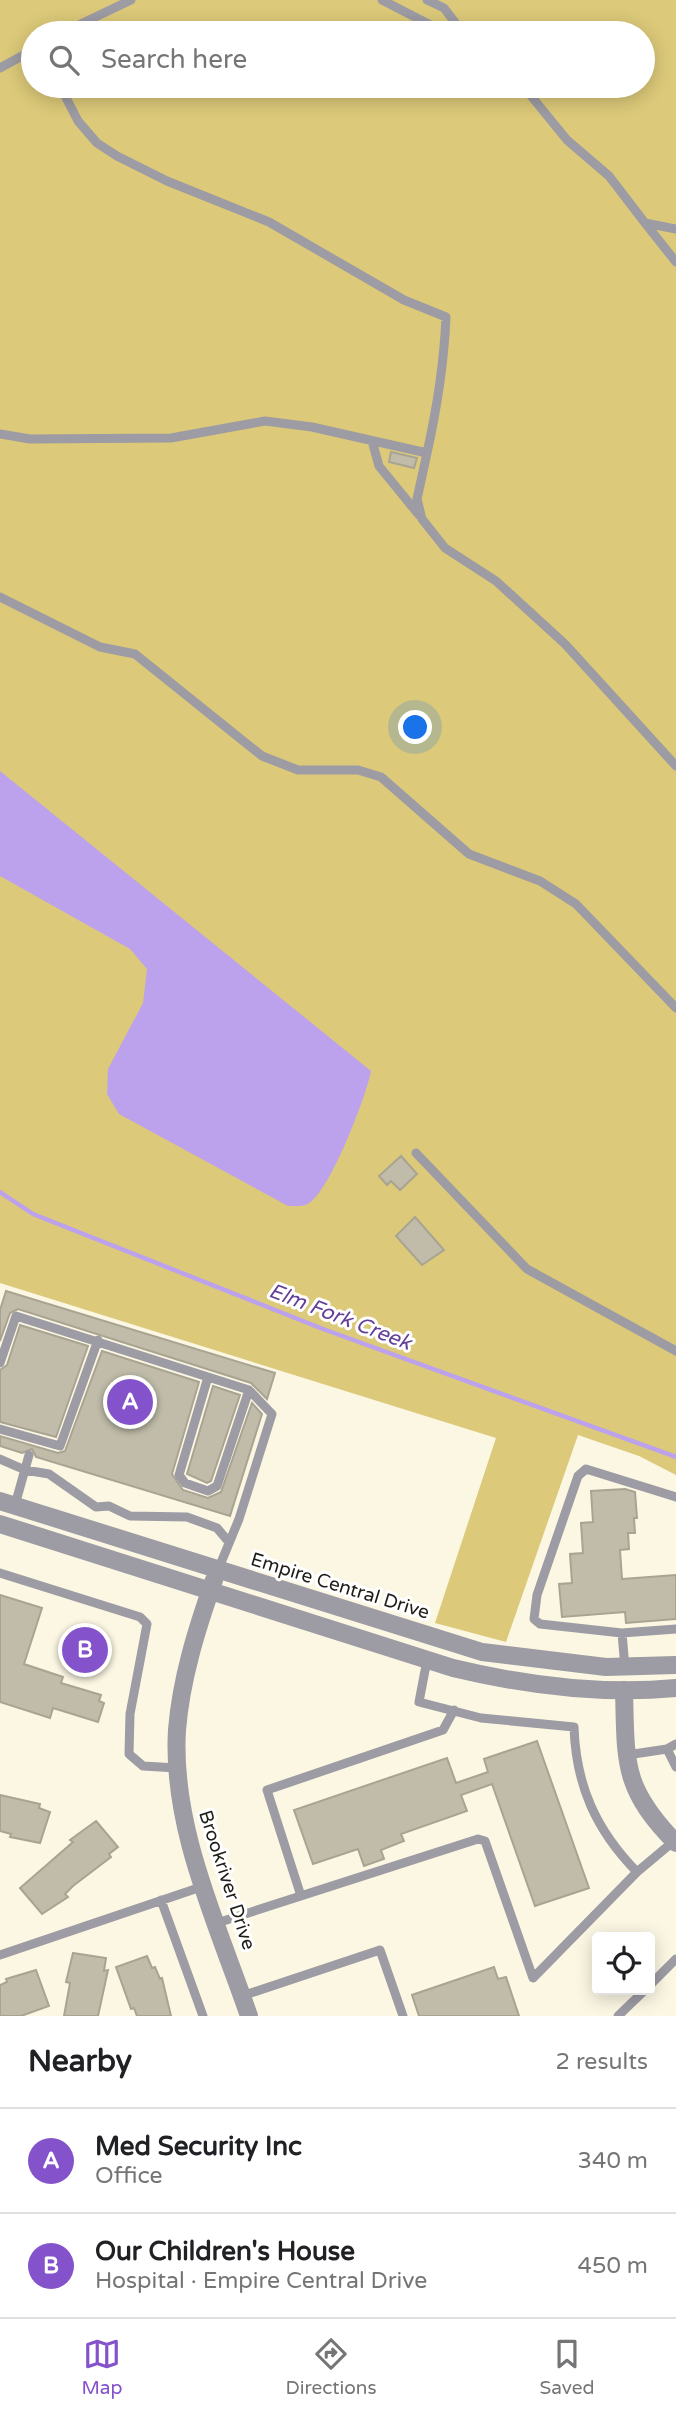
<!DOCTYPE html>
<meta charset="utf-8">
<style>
body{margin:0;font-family:"Varela Round",sans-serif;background:#f2f2f2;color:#202124}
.controls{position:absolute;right:21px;bottom:21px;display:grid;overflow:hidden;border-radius:7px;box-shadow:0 4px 18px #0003}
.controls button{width:63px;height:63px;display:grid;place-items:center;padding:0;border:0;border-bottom:2px solid #e0e0e0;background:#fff;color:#202124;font:35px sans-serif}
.you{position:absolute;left:416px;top:728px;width:24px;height:24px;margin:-18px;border:5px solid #fff;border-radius:50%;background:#1a73e8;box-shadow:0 0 0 10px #1a73e833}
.badge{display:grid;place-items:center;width:46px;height:46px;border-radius:50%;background:#8452ca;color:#fff;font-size:23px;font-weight:700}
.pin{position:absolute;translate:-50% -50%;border:4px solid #fff;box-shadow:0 2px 7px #0006}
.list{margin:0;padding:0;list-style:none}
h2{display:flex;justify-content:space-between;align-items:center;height:91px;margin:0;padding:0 28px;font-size:30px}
h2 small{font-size:23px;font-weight:400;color:#757577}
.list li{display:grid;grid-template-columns:46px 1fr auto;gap:21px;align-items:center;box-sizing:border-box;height:105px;padding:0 28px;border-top:2px solid #e0e0e0}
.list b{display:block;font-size:26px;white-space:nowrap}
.list p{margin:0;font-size:23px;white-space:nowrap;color:#757577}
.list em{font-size:23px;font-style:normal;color:#757577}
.icon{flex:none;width:38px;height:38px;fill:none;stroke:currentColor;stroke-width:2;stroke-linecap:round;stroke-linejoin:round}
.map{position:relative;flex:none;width:676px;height:2016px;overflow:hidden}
.search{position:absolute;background:#fff;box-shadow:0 4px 18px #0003;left:21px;right:21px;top:21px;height:77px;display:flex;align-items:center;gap:18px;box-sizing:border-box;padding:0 24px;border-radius:38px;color:#757577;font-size:26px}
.sheet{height:301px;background:#fff}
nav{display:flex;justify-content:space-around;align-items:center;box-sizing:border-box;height:98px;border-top:2px solid #e0e0e0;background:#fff;font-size:19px;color:#757577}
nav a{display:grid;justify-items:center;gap:4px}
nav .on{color:#8452ca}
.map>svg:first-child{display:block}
.green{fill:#dcc979;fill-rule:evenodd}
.water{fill:#bca2ed}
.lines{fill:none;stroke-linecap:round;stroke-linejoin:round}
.stream{stroke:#bca2ed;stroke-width:4.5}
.building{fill:#c0bca9;stroke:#a9a492;stroke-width:2}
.service{stroke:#9d9ba3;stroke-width:9}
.minor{stroke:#9d9ba3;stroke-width:18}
.tertiary{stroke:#9d9ba3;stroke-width:18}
.labels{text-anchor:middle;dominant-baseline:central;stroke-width:6;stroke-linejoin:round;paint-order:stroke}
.street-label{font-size:19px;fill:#1e1c15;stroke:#fff}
.water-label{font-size:21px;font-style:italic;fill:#633f97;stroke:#fff}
</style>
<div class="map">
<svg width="676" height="2016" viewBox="0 0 676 2016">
<rect width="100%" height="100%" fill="#fcf7e3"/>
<path class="green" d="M0,0h676v1475l-37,-19 -61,-21 -72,207 -71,-19 61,-185 -496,-155zM33,33h610v53h-610z"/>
<path class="water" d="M0,771l371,300c-5,26 -41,120 -62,132 -5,4 -14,3 -21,3l-169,-92 -12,-20 1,-25 35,-66 4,-34 -17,-20 -130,-73z"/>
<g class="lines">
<path class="stream" d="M0,1192l33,22 290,115 353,128"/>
</g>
<path class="building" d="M391,452l26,6 -3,10 -25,-6z
M401,1156l16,18 -17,16 -9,-9 -4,4 -8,-9z
M415,1217l29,33 -22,15 -26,-29z
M6,1291l269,82 -8,26 -16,-16 -233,-74 -8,4 -10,28v-31z
M20,1325l68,21 -32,91 -56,-15v-52l7,-5z
M102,1351l97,31 -27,92 11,16 25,8 13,-6 31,-89 10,11 -32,102 -194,-59 -4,-8 -10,4 -22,-7v-10l58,17 7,-2z
M213,1386l27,9 -29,86 -4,2 -20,-9z
M625,1489l10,3 2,26h-3l1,15h-7l1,16 -9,1 2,29 54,-4v44l-50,4 -1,-11 -63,5 -3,-33 13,-1 -2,-29 13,-1 -2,-30 12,-1 -2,-31z
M0,1595l42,13 -18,56 39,13 -2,6 40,12 -2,6 5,2 -6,19 -45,-14 -3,10 -50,-16z
M537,1741l52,147 -54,18 -43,-122 -31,11 6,16 -66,23 3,7 -23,9 3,9 -20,7 -6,-17 -45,15 -19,-54 153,-52 9,25 32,-11 -4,-13z
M0,1795l40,9 -1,4 11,4 -10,31 -30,-6 1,-3 -11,-3z
M96,1821l22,26 -9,7 2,3 -38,29 -8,8 3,3 -26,17 -22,-26 53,-46 -3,-2z
M73,1953l33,5 -2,13 4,-1 -10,46h-34l6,-33 -4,-1z
M147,1956l5,12 3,-1 5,12 2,-1 9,38h-34l-3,-8 -3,1 -15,-42z
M494,1967l4,12 8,-2 13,39h-100l-7,-21z
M36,1970l13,36 -28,10h-21v-31l7,-3 -1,-3z"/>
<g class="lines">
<path class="service" d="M382,0l64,33
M427,0l17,8 19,25
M62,33l69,-33
M0,68l33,-18
M523,86l44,54 42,36 36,47 31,6
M645,223l31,39
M0,434l30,5 141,-1 94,-17 47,6 115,26c10,-45 17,-90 19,-136l-42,-17 -135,-78 -102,-41 -50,-25 -20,-13 -19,-22 -18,-35
M372,441l7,25 40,49
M427,453l-10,46 5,20 23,29 51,33 69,63 111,122
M0,597l100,50 35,7 127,102 36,14h60l23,7 88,77 71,27 36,23 100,104
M416,1153l111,116 149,82
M0,1363l16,-47 233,74 23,24 -33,105 -21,51
M208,1377l-29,98 6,8 23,8 9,-5 32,-96
M0,1429l60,17 38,-106
M0,1459l25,11 24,4 47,33 13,-1 21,10 57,1 30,11 11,13
M676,1497l-90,-28 -8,7 -41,119 -3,24 6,5 82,9 54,-4
M15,1505l14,-50
M0,1573l140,44 7,7 -17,90 -1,40 14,12 34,2
M622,1633l3,35
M427,1660l-8,42 62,16 93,9c2,59 22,103 63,145
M667,1749l9,18
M627,1755l40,-6 9,-5
M301,1896l-34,-106 176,-60 11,-20
M161,1900l42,116
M217,1923l261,-84 7,2 48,137 104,-106 37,-31
M0,1955l204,-69
M650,1985l26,-26
M242,1996l138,-46 23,66
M618,2016l27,-26"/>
<path class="minor" d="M624,1690c2,73 -2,98 52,153"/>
<path class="tertiary" d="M0,1501l482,151 124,15 70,-2
M0,1524l453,144c71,17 150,27 223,20
M214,1580c-17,48 -33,99 -37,150 -6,98 41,195 72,286"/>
</g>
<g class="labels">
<g class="street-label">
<text transform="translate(340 1586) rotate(17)">Empire Central Drive</text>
<text transform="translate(227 1880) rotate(72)">Brookriver Drive</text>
</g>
<g class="water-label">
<text transform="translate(340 1317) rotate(21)">Elm Fork Creek</text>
</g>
</g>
</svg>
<div class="controls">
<button><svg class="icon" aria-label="locate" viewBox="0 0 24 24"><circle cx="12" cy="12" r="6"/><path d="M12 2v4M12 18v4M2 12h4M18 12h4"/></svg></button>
</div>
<div class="you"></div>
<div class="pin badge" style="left:130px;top:1402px">A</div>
<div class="pin badge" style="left:85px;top:1650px">B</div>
<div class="search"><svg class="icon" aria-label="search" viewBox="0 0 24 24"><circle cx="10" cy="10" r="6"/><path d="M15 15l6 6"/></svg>Search here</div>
</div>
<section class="sheet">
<h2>Nearby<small>2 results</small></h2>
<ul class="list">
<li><span class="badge">A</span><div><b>Med Security Inc</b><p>Office</p></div><em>340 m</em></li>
<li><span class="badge">B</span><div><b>Our Children's House</b><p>Hospital · Empire Central Drive</p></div><em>450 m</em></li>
</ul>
</section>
<nav>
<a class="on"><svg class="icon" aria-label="map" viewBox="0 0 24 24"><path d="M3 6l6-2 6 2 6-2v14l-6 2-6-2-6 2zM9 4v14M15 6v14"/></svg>Map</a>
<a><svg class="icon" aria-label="directions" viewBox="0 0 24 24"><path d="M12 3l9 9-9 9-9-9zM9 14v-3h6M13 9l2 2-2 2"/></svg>Directions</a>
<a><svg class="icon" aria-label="saved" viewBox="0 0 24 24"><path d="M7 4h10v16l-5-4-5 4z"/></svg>Saved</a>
</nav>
